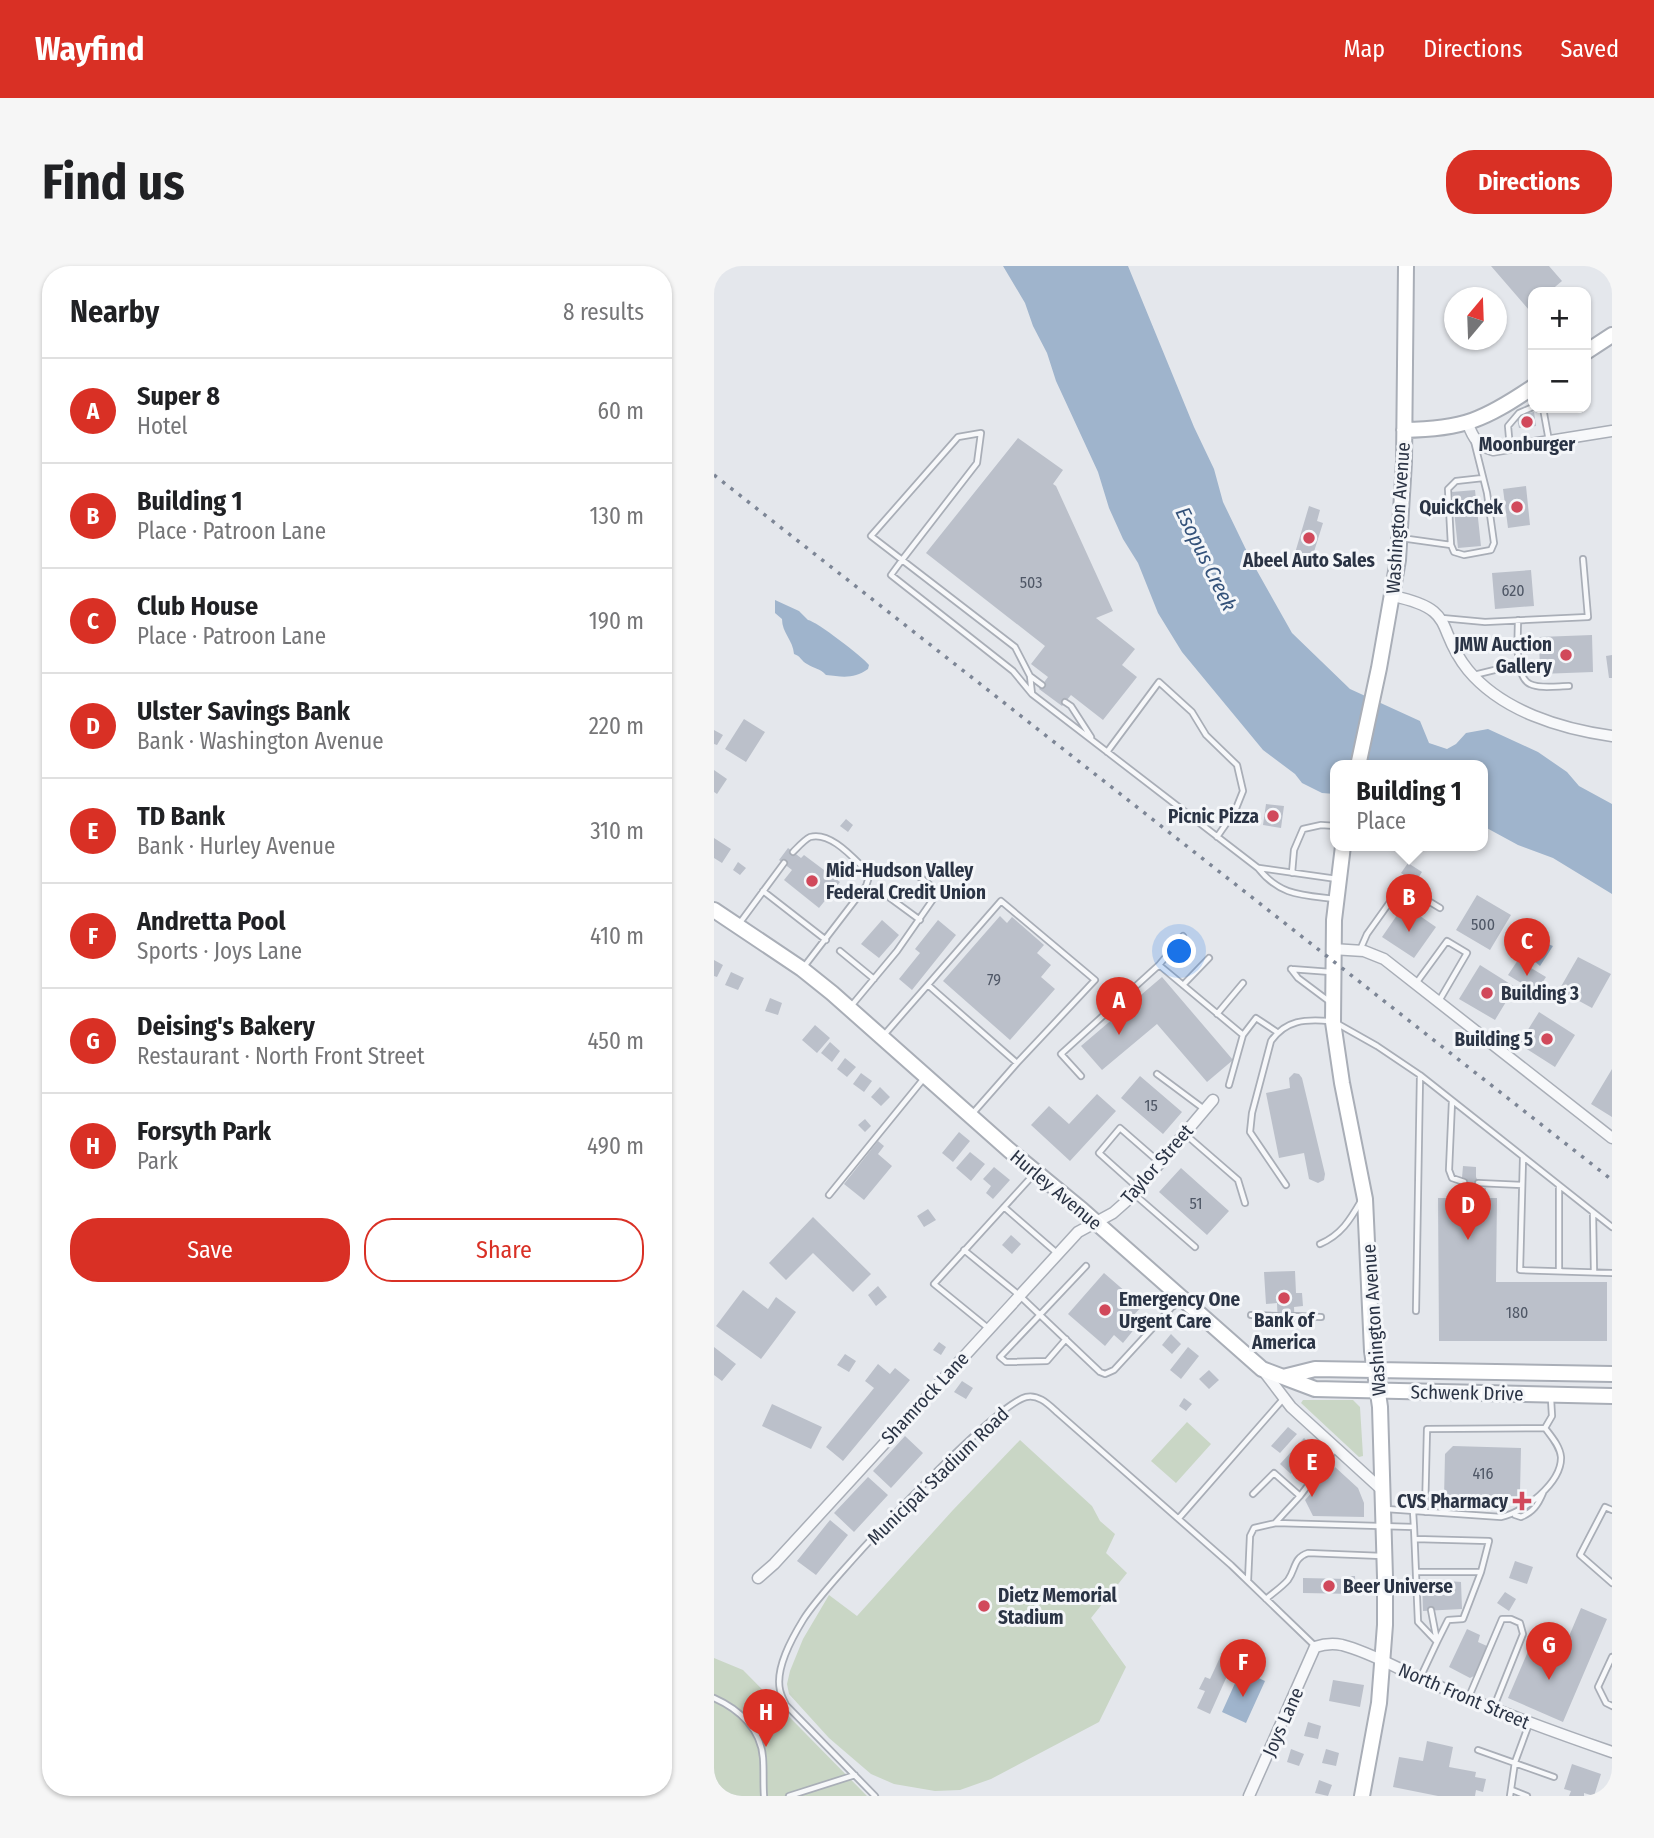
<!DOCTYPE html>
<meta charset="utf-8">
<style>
body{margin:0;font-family:"Fira Sans Condensed",sans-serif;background:#f6f6f6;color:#202124}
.controls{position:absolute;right:21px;top:21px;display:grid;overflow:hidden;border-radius:14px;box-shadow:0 2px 5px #0004}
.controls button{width:63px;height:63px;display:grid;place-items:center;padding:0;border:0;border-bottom:2px solid #e0e0e0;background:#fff;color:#202124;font:35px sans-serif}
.compass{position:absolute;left:730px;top:21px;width:63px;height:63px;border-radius:50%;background:#fff;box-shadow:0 2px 5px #0004;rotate:19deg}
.you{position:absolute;left:466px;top:686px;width:24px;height:24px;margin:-18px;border:5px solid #fff;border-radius:50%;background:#1a73e8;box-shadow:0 0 0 10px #1a73e833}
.badge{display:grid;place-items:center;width:46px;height:46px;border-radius:50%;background:#d93025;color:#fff;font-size:23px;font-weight:700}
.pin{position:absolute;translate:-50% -58px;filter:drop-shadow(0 2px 4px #0008)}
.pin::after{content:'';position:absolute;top:37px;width:24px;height:21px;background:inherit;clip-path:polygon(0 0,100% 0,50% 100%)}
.popup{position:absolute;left:616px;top:494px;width:158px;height:91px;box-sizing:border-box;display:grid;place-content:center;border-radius:14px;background:#fff;filter:drop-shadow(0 2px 5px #0005);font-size:23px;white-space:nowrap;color:#757577}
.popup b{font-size:26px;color:#202124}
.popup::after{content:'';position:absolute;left:50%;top:100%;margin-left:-14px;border:14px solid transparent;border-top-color:#fff}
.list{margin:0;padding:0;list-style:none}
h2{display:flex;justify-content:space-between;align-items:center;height:91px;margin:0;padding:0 28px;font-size:30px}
h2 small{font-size:23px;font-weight:400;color:#757577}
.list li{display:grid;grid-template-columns:46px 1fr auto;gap:21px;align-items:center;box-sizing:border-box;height:105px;padding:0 28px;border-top:2px solid #e0e0e0}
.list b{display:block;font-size:26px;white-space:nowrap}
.list p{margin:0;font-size:23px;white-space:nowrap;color:#757577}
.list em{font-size:23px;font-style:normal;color:#757577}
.actions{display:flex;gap:14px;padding:21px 28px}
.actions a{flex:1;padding:16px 0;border:2px solid #d93025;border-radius:28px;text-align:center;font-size:24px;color:#d93025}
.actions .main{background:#d93025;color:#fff}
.map{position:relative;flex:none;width:898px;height:1530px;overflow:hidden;border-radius:28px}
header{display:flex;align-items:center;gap:42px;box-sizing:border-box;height:98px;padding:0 35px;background:#d93025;color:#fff}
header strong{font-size:33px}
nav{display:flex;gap:38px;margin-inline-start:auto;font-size:24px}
.intro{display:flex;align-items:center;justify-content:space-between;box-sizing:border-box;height:168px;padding:0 42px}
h1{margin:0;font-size:49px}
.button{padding:18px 32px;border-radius:28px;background:#d93025;color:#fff;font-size:24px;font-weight:700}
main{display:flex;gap:42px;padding:0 42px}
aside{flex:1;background:#fff;border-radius:28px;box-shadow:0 2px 5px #0004}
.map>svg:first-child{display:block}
.green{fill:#c9d6c5}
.water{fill:#9fb4cc}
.building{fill:#bbc0ca}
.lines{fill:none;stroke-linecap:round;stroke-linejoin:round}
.lane-casing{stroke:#a9aeb7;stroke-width:8}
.street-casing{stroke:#a9aeb7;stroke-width:13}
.secondary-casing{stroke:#a9aeb7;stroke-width:18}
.lane{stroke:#f7f8fa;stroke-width:4.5}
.street{stroke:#f7f8fa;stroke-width:10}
.secondary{stroke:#fff;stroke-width:14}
.rail{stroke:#7d8696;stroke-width:3.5;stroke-dasharray:3.5 7;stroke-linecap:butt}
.poi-dot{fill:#d1495b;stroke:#f4f6f9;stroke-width:2.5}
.labels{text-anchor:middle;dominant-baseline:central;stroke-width:6;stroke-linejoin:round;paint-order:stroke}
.number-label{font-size:16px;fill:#4f5766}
.poi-label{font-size:19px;font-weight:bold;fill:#2b3445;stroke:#f4f6f9;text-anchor:end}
.street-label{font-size:19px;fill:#2b3445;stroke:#f4f6f9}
.water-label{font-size:21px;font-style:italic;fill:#34527a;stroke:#f4f6f9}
</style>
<header>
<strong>Wayfind</strong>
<nav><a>Map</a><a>Directions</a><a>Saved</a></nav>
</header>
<div class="intro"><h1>Find us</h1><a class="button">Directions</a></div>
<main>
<aside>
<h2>Nearby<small>8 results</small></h2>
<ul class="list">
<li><span class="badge">A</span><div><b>Super 8</b><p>Hotel</p></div><em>60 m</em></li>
<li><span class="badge">B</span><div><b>Building 1</b><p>Place · Patroon Lane</p></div><em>130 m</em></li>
<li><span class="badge">C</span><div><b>Club House</b><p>Place · Patroon Lane</p></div><em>190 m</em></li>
<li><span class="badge">D</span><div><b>Ulster Savings Bank</b><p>Bank · Washington Avenue</p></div><em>220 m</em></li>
<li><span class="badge">E</span><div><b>TD Bank</b><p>Bank · Hurley Avenue</p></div><em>310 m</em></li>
<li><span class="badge">F</span><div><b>Andretta Pool</b><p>Sports · Joys Lane</p></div><em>410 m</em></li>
<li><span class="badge">G</span><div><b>Deising's Bakery</b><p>Restaurant · North Front Street</p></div><em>450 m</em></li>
<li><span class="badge">H</span><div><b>Forsyth Park</b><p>Park</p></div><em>490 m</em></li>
</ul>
<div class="actions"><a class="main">Save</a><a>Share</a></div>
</aside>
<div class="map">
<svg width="898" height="1530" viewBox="0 0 898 1530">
<rect width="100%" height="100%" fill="#e4e7ec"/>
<path class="green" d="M589,1134h50l7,7 3,49 -4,1 -58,-54z
M473,1156l24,22 -35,39 -25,-22z
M306,1174l72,66 8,15 15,13 -9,19 21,20 -36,45 35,49 -27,55 -108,57 -31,11 -25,1 -41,-7 -23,-10 -42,-36 -40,-44 -2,-10 3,-13 13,-32 26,-44 28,21 96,-106z
M0,1392l29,12 124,126h-153z"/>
<path class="water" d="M289,0h125l66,161 20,42 9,33 29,60 40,71 58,56 70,32 9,22 18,6 9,-5 10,-11 22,-4 50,23 29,20 12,14 33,18v90l-59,-36 -35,-13 -35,-19 -1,-60h-146l-1,28 -13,-1 -20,-10 -7,-9 -32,-24 -81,-98 -24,-39 -20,-50 -15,-24 -14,-31 -11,-36 -42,-91 -9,-28 -14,-27 -8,-23z
M61,334l24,11 9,9c8,1 55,37 61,45l-1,4c-14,10 -25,8 -42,6 -6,-7 -12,-6 -19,-11 -6,-3 -6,-8 -13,-10 -1,-14 -12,-21 -12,-35l-7,-6z
M806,667l33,13 -13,20 -26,-22z
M527,1404l24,11 -19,42 -24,-11z"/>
<path class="building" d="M777,0h58l13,15 -13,11h-16v14l-4,4z
M820,146l2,14 -17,2 -2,-9 8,-1 -1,-4z
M304,172l45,32 -10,14 3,2 57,125 -17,7 39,31 -13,16 15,12 -34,43 -32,-25 -9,11 -23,-17 9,-12 -17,-13 14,-18 -119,-93z
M812,220l4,39 -22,3 -5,-39z
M761,224l6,56 -23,2 -6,-56z
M595,240l11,4 -3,11 6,2 -11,35 -17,-5z
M817,304l3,36 -39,3 -3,-36z
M878,369l1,37 -53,2 -1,-37z
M898,389v23h-3l-3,-22z
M30,453l21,13 -19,30 -21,-13z
M0,464l9,5 -6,10 -3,-1z
M0,504l13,9 -10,15 -3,-2z
M552,538l18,2 -3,22 -18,-3z
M132,553l7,6 -5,7 -8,-6z
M0,572l17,11 -9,14 -8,-5z
M74,582l13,10 3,-3 36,27 -21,26 -35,-28 8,-10 -13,-10z
M24,596l8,6 -6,7 -7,-5z
M694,597l14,9 -7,11 -14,-10z
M763,629l34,20 -21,35 -34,-20z
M690,639l32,22 -22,31 -32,-21z
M286,650l7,7 5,-6 32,28 -7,8 14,12 -10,12 14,12 -45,51 -67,-59z
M168,654l17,15 -20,23 -18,-14z
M224,654l18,15 -44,55 -13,-11 21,-26 -5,-4z
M864,691l33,17 -19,34 -33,-18z
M0,694l9,5 -6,12 -3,-1z
M804,694l28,17 -10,15 -28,-17z
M766,699l35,22 -20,33 -36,-21z
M17,706l13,6 -6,12 -13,-5z
M448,711l71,83 -26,22 -50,-58 -55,46 -21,-24z
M56,732l12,5 -4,12 -13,-4z
M825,746l36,23 -20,32 -36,-23z
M101,759l15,13 -13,15 -15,-13z
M116,776l10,9 -8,11 -11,-9z
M131,792l11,9 -9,10 -10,-8z
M898,803v48l-21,-13z
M147,807l11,8 -8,11 -11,-8z
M580,807l5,1 3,4 23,96 -1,6 -6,3 -9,-4 -5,-26 -25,5 -13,-65 24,-5 -1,-10z
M426,810l42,36 -19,22 -42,-36z
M166,821l10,10 -9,9 -10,-9z
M383,828l19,17 -46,50 -39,-36 18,-19 20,18z
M151,853l6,7 -6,6 -7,-7z
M245,866l11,9 -17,21 -11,-9z
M164,875l6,5 -6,8 14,12 -28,34 -20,-16z
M256,886l15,12 -14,17 -15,-13z
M749,900l13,1v10l5,11h5v10h11l-1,84h111v59h-168l-1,-143h28v-9l-4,-11z
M280,901l16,13 -17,19 -7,-6 5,-7 -8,-7z
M467,902l48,43 -22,24 -48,-43z
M214,943l8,11 -12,7 -7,-11z
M99,951l58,57 -18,18 -40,-39 -27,27 -17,-17z
M297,969l10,9 -9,10 -10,-9z
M581,1005l1,22h6l1,13 -9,1 1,20h-17l-1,-24 -11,1 -2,-32z
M390,1007l38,33 -9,10 7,6 -17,21 -9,-8 -9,11 -37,-32z
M164,1020l9,11 -11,9 -8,-11z
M29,1024l25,19 8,-12 20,15 -35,47 -45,-33z
M457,1068l10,10 -9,10 -10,-9z
M225,1076l7,5 -5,8 -8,-5z
M0,1081l22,17 -14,17 -8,-6z
M474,1081l11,9 -18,23 -11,-9z
M131,1088l11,7 -7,11 -12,-7z
M164,1098l12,10 5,-6 15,12 -67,81 -17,-14 48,-59 -9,-7z
M495,1104l10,10 -10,9 -10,-10z
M248,1115l11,7 -7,11 -12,-7z
M470,1132l8,6 -6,7 -7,-5z
M58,1138l50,23 -11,22 -49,-23z
M574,1161l9,7 -17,19 -9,-7z
M191,1170l18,17 -32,35 -18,-17z
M590,1172l11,10 -24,26 -11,-10z
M739,1180l68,2 -1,44 10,10 -7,7 -10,-8 -69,-3 1,-44z
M621,1201l23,21 6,15v14l-51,-1 -8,-16z
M154,1211l20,18 -34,37 -20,-19z
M116,1254l18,15 -32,40 -19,-14z
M801,1295l18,6 -6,17 -18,-6z
M634,1310h7l1,18 -53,-1v-15l45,1z
M708,1313l39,3 1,27 -39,2z
M791,1326l11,7 -7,12 -12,-8z
M867,1342l26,11 -44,103 -55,-24 21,-49 29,13z
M753,1363l13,6 -2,7 9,4 -13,30 -4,2 -21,-11z
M509,1385l13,5 -26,58 -13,-6 8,-17 -6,-2 6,-12 5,2z
M619,1414l31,5 -4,22 -31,-6z
M594,1456l13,4 -3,13 -14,-3z
M713,1475l26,6 -4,20 27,5 -1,5 11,2 -3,13 -7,-2 -1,6h-37l-45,-9 6,-30 24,4z
M577,1483l13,5 -5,12 -12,-4z
M612,1483l13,4 -3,13 -14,-3z
M858,1498l29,10 -7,22 -10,-3v3h-15l2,-5 -7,-2z
M605,1514l13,5 -4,11 -13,-3z"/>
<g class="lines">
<defs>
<path id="lane" d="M829,142l6,33
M796,182l-2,-22 11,-13 14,-6
M687,272l50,7 3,7 10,3 27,-5 3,-7 -7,-50 -13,-52
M737,279l-3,-56 8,-8 27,-3
M728,352l43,4 103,-5 -5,-58
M804,354c0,16 -4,57 12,64 10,5 28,2 39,2
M760,409l45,-11
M316,410l12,9
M318,428l-19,-23 -122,-96 11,-15 75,-97 4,-30 -23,4 -87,99 144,111 15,29 2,18 226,174c22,28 44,27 77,31
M351,436l6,4 20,31
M393,486l52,-70 33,30 14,23 31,30 6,26 -8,20 -18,26
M79,586c5,-5 11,-12 17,-15 21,-6 44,22 57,34l2,6 -3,9 -63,82
M545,602l78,11
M578,607l2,-23 9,-21 18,-4 15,1
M49,625l63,49
M176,632l30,22
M25,658l45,-61
M646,684l7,-16 35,-49 38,23
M126,685l34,28
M445,699l24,-29
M577,703l7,9 32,24
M577,703l40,3
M703,716l30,-41 20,12 -28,48
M214,719l89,78
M469,719l26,-27
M138,739l45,-54 39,-56 -1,-6 -23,-18
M503,748l26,-31
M624,758l39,22 43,29 192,152
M170,769l117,-134 94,79 -78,83 -44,50
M443,808l47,35
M367,810l-20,-22 98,-89 84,70 13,-17 21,14
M515,819l14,-50
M738,835l-3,69 3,8 12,4
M471,868l53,46 7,23
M809,892l-3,112 92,3
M764,917l44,2
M572,919l-36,-53 2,-19 19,-72c15,-21 34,-22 58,-20
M845,920v85
M424,922l-39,-35 21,-25 39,34
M420,928l61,53
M115,929l96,-118
M290,941l54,47
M879,947l1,59
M606,978c21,-9 30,-24 41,-43
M250,984l55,45 81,77 5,2 9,-4 58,-63 8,-5
M702,1045l4,-235
M537,1049l27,1
M580,1050l27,1
M274,1062l-54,-44 101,-111
M352,1073l-19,22 -41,1 -6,-5 86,-91
M539,1228l21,-21 26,23
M672,1243l115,8c22,-4 61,-34 60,-60 -1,-11 -10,-21 -16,-29
M898,1244l-7,-3 -25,48 32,28
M699,1245l1,16
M711,1246l2,-83 118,-1 7,-12 -1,-17
M801,1249l6,2c12,-5 17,-12 22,-24
M465,1252l105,-120
M562,1256l24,-26 36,-48
M701,1273l74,2 -8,31h-64
M534,1315l2,-45 4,-8 22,-5 138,4 4,95 19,20 -16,34
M552,1333c7,-6 16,-12 22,-19 8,-11 5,-22 20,-27l74,3
M717,1344l6,31
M723,1376l11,-22 15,-1 18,-47
M898,1391l-14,30 8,16 6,3
M0,1432c25,11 47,31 49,60 1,13 0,25 1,38
M754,1433l34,-80h9l9,4 3,11 -30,75
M764,1484l76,27
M798,1524l15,6
M75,1530l66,-21
M161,1530l-89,-91c-2,-4 -5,-10 -6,-15 -5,-22 12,-52 23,-70 21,-35 190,-215 223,-223 13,-3 23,8 32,16l173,152 84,81
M796,1530l5,-34 14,-38"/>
<path id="street" d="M754,158c5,14 10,22 25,26l119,-19
M679,330c66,14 41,32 75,74 34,41 93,59 144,66
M618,683l32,2 20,8 228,179
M548,1103l29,38 90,82
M44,1312l16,-14 304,-332 35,-19 17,-15 83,-98
M535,1530l66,-149c9,-3 17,-4 27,-2 31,8 59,26 89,38 60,26 120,48 181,69"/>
<path id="secondary" d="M872,86l26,-17
M690,164c60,-1 80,-10 129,-43
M644,500l21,-98 19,-108 6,-98 2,-196
M629,580l-9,74 -1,102 9,61 23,116 7,152 8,56 5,170v48l-6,78 -17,93
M0,644l88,59 30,24 177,157 73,60 180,159 53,20 297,7
M569,1111l32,-8 297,5"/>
</defs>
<use href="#lane" class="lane-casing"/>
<use href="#street" class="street-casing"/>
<use href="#secondary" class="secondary-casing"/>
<use href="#lane" class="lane"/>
<use href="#street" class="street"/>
<use href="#secondary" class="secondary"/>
<path class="rail" d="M0,209l898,705"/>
</g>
<g class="poi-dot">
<circle cx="813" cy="156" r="7"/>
<circle cx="803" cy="241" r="7"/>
<circle cx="595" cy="272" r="7"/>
<circle cx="852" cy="389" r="7"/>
<circle cx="559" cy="550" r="7"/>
<circle cx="98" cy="615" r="7"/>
<circle cx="773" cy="727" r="7"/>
<circle cx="833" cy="773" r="7"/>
<circle cx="570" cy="1032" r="7"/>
<circle cx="391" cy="1044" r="7"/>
<path d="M804.5 1224.5h7v7h7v7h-7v7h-7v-7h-7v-7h7z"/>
<circle cx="615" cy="1320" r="7"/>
<circle cx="270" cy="1340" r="7"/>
</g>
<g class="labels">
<g class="number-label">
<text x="317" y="316">503</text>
<text x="799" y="324">620</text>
<text x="769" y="658">500</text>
<text x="280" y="713">79</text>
<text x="437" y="839">15</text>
<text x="482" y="937">51</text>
<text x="803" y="1046">180</text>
<text x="769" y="1207">416</text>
</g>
<g class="poi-label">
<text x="813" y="178" text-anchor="middle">Moonburger</text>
<text x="789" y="241">QuickChek</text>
<text x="595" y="294" text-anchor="middle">Abeel Auto Sales</text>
<text x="838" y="378">JMW Auction<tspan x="838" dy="22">Gallery</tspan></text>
<text x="545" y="550">Picnic Pizza</text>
<text x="112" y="604" text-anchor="start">Mid-Hudson Valley<tspan x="112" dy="22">Federal Credit Union</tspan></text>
<text x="787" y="727" text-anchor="start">Building 3</text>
<text x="819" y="773">Building 5</text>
<text x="405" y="1033" text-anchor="start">Emergency One<tspan x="405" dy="22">Urgent Care</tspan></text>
<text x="570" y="1054" text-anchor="middle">Bank of<tspan x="570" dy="22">America</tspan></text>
<text x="794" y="1235">CVS Pharmacy</text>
<text x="629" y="1320" text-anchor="start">Beer Universe</text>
<text x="284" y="1329" text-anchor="start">Dietz Memorial<tspan x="284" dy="22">Stadium</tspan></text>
</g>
<g class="street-label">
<text transform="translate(684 252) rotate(-86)">Washington Avenue</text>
<text transform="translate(443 898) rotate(-49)">Taylor Street</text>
<text transform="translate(342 924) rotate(40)">Hurley Avenue</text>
<text transform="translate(660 1054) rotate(-94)">Washington Avenue</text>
<text transform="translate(753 1127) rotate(1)">Schwenk Drive</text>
<text transform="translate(211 1132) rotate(-47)">Shamrock Lane</text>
<text transform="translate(224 1210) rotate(-44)">Municipal Stadium Road</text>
<text transform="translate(750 1430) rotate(23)">North Front Street</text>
<text transform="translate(569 1456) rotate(-66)">Joys Lane</text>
</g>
<g class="water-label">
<text transform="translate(492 293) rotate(64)">Esopus Creek</text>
</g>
</g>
</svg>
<div class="controls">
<button>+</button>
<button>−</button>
</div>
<svg class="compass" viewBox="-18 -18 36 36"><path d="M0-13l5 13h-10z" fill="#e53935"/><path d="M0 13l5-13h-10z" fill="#757577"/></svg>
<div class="you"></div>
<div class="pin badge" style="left:405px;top:769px">A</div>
<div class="pin badge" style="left:695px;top:666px">B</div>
<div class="popup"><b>Building 1</b>Place</div>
<div class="pin badge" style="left:813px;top:710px">C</div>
<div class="pin badge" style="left:754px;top:974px">D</div>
<div class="pin badge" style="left:598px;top:1231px">E</div>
<div class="pin badge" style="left:529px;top:1431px">F</div>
<div class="pin badge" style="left:835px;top:1414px">G</div>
<div class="pin badge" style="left:52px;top:1481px">H</div>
</div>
</main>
